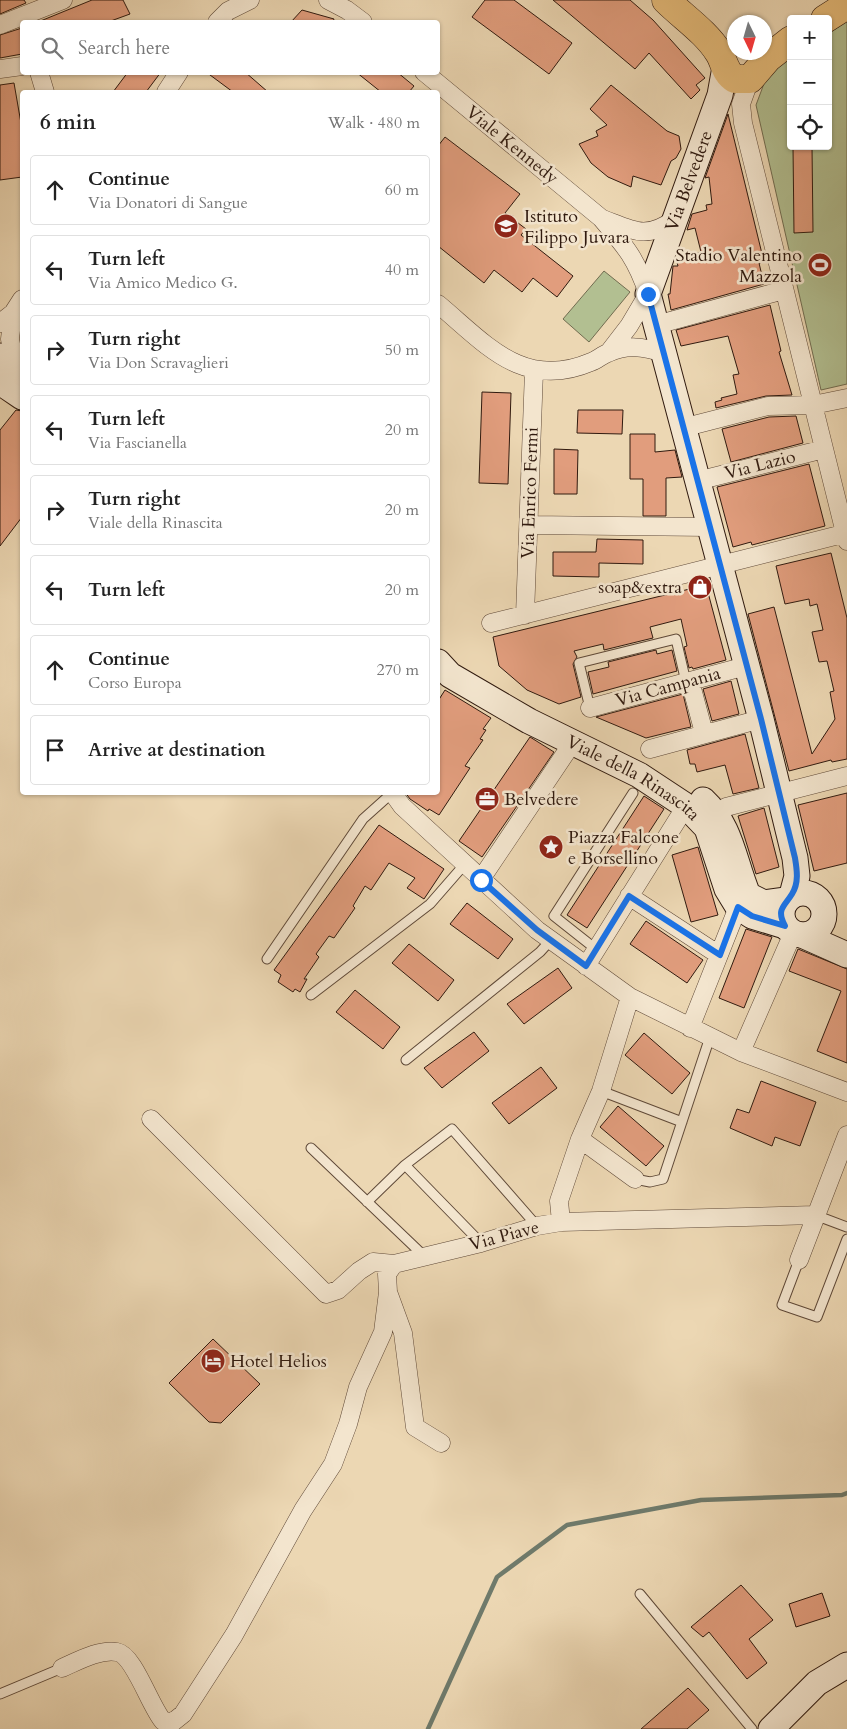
<!DOCTYPE html>
<meta charset="utf-8">
<style>
body{margin:0;font-family:Cardo,serif;background:#f2f2f2;color:#222}
.controls{position:absolute;right:15px;top:15px;display:grid;overflow:hidden;border-radius:5px;box-shadow:0 1px 4px #0004}
.controls button{width:45px;height:45px;display:grid;place-items:center;padding:0;border:0;border-bottom:1px solid #e0e0e0;background:#fff;color:#222;font:25px sans-serif}
.compass{position:absolute;left:727px;top:15px;width:45px;height:45px;border-radius:50%;background:#fff;box-shadow:0 1px 4px #0004;rotate:175deg}
.stop{position:absolute;width:15px;height:15px;margin:-11px;border:4px solid #1a73e8;border-radius:50%;background:#fff}
.stop.end{background:#1a73e8;border-color:#fff;box-shadow:0 1px 5px #0008}
.list{margin:0;padding:0;list-style:none}
h2{display:flex;justify-content:space-between;align-items:center;height:65px;margin:0;padding:0 20px;font-size:21px}
h2 small{font-size:16px;font-weight:400;color:#767676}
.list li{display:grid;grid-template-columns:32px 1fr auto;gap:15px;align-items:center;box-sizing:border-box;height:70px;margin:0 10px 10px;padding:0 10px;border:1px solid #e0e0e0;border-radius:5px}
.list b{display:block;font-size:19px;white-space:nowrap}
.list p{margin:0;font-size:16px;white-space:nowrap;color:#767676}
.list em{font-size:16px;font-style:normal;color:#767676}
.icon{flex:none;width:28px;height:28px;fill:none;stroke:currentColor;stroke-width:2;stroke-linecap:round;stroke-linejoin:round}
.map{position:relative;flex:none;width:847px;height:1729px;overflow:hidden}
.search{position:absolute;background:#fff;box-shadow:0 1px 4px #0004;left:20px;top:20px;width:420px;height:55px;display:flex;align-items:center;gap:12px;box-sizing:border-box;padding:0 18px;border-radius:5px;color:#767676;font-size:19px}
.panel{position:absolute;background:#fff;box-shadow:0 1px 4px #0004;left:20px;top:90px;width:420px;height:705px;border-radius:5px}
.map>svg:first-child{display:block}
.green{fill:#b2bf91;stroke:#716c50}
.lines{fill:none;stroke-linecap:round;stroke-linejoin:round}
.stream{stroke:#6f7a6b;stroke-width:4.5}
.building{fill:#e19d7d;stroke:#301a0f}
.lane-casing{stroke:#5f4938;stroke-width:11}
.street-casing{stroke:#5f4938;stroke-width:19}
.secondary-casing{stroke:#301a0f;stroke-width:27}
.primary-casing{stroke:#301a0f;stroke-width:29}
.lane{stroke:#f3e5ce;stroke-width:9}
.street{stroke:#f3e5ce;stroke-width:18}
.secondary{stroke:#f3e5ce;stroke-width:25}
.primary{stroke:#e6bc7a;stroke-width:28}
.route{stroke:#1a73e8;stroke-width:6}
.labels{text-anchor:middle;dominant-baseline:central;stroke-width:5;stroke-linejoin:round;paint-order:stroke}
.street-label{font-size:18px;fill:#301a0f;stroke:#f3e5ce}
.poi-label{font-size:18px;fill:#301a0f;stroke:#f3e5ce;text-anchor:start}
</style>
<div class="map">
<svg width="847" height="1729" viewBox="0 0 847 1729">
<rect width="100%" height="100%" fill="#ecd7b3"/>
<filter id="stains"><feTurbulence type="fractalNoise" baseFrequency=".004" numOctaves="4"/><feColorMatrix values="0 0 0 0 .2 0 0 0 0 .09 0 0 0 0 .02 0 0 0 .5 -.17"/></filter>
<radialGradient id="worn" r=".72"><stop offset=".6" stop-color="#630" stop-opacity="0"/><stop offset="1" stop-color="#630" stop-opacity=".3"/></radialGradient>
<path class="green" d="M847,21v363l-26,6 -65,-285 12,-32 23,-15v88h37v-112z
M604,271l26,21 -41,50 -26,-23z"/>
<g class="lines">
<path class="stream" d="M428,1729l69,-152 70,-52 134,-25 141,-5 5,-2"/>
</g>
<path class="building" d="M0,0h24l2,3 -26,11z
M92,0h31l7,14 -22,8h-70z
M485,0h29l58,43 -23,31 -77,-57z
M553,0h77l23,20 52,58 -9,7 4,5 -9,9 -42,-46 -14,16z
M302,10l32,9 -1,3h-42z
M22,28v26l-22,4v-23z
M128,72h33l-15,20h-33z
M206,72h39l23,20h-35z
M356,72h41l17,14 -5,6h-28z
M14,83l8,46v48l-22,3v-95z
M611,85l56,46 12,5 2,13 -5,9 -5,3 -10,24 -28,-9 -2,11 -23,-10 -17,-14 -12,-19 19,-8 -2,-5 11,-6 -17,-16z
M728,114l36,148 -5,1 5,21 -93,26 -3,-16h2l3,-28h5l-2,-7 25,-7 -6,-24 -8,2 5,-16 15,-4 -1,-5 6,-1 -3,-27 -4,1z
M445,137l75,57 -15,19 21,16 -5,6 52,41 -16,21 -24,-19 -11,14 -28,-22 -10,13 -46,-37v-100z
M793,147h19l1,85 -19,1z
M770,305l11,46 -2,1 13,43 -26,1 -50,12 -1,-6 7,-2 -1,-2 16,-4 -4,-19 6,-1 -11,-38 -47,10 -5,-16z
M482,392l29,1 -3,91 -29,-1z
M16,410l6,1v106l-22,29v-116z
M578,410h45l-1,24 -45,-1z
M796,416l7,27 -72,19 -9,-33 47,-12z
M630,434h25v18l20,-2 7,27 -16,1v38h-23v-37h-13z
M554,449l24,1 -1,44h-23z
M809,464l16,62 -73,19 -1,-3 -18,5 -16,-60z
M597,539l46,1v24l-44,-1v14l-46,-1v-24h43z
M831,553l16,65v141l-15,3 -1,-2 -42,11 -41,-157 26,-7 38,147 23,-35 -5,-27 4,-1 -7,-30 -8,1 -7,-30 11,-2 -6,-26 -7,2 -1,-7 -24,5 -9,-38z
M706,585l20,75 -33,9 -1,-2 -3,1 -5,-21 3,-1 -6,-27 -31,8 3,11 -49,12 -1,-6 -29,7 3,6 -4,7 8,33 -22,7 -32,-14 -28,-24 -6,-29z
M656,650l1,4 15,-4 5,21 -84,23 -5,-22 21,-5 -1,-5z
M731,681l8,33 -27,7 -9,-32z
M445,690l46,28 -8,11 3,1 -6,9 3,1 -18,26 5,2 -31,47 -10,-6 -1,2 -18,-12 -5,-7h33v-91z
M683,694l8,33 -9,2 -36,9 -50,-21z
M745,734l14,54 -26,6 -8,-29 -28,7 -2,-8h-5l-3,-14z
M530,737l24,15 -72,105 -23,-16z
M847,793v70l-33,8 -16,-66z
M644,796l20,13 -77,119 -20,-13z
M764,808l15,59 -23,7 -18,-58z
M379,825l65,44 -20,30 -17,-11 8,-10 -26,-15 -18,27 -6,-4 -12,20 2,2 -21,30 -5,-2 -13,18 3,3 -15,22h3l-7,13 -5,-3 -2,3 -15,-10 3,-7 -7,-5z
M698,847l20,68 -27,7 -19,-67z
M467,903l46,36 -15,20 -48,-35z
M646,921l57,39 -16,23 -57,-39z
M746,929l26,8 -28,71 -25,-10z
M409,944l45,36 -16,21 -46,-38z
M798,949l49,20v94l-30,-12 24,-60 -52,-20z
M558,968l14,20 -48,36 -17,-20z
M355,990l45,37 -17,22 -47,-37z
M474,1032l15,19 -47,37 -18,-20z
M644,1033l46,40 -18,21 -47,-39z
M541,1067l16,21 -48,36 -17,-21z
M761,1081l55,21 -16,44 -25,-9 -3,9 -42,-18 7,-19 12,4z
M618,1106l46,40 -18,20 -46,-39z
M213,1339l47,45 -39,39 -12,-1 -40,-39z
M741,1585l32,35 -24,19 18,24 -20,16 -38,-47 -6,5 -12,-10z
M822,1593l8,23 -34,11 -7,-23z
M688,1688l21,22 -22,19h-46z"/>
<g class="lines">
<defs>
<path id="lane" d="M590,708l-11,-45 97,-24 10,43
M597,950l-43,-34 79,-123
M267,959l96,-140 29,-26
M311,995l119,-91 34,-39
M406,1060l134,-108 10,-11
M601,1091l81,31
M311,1148l112,107
M635,1179l15,3 13,-3 47,-142
M367,1202l38,-37
M815,1215l32,12
M481,1243l-76,-78 47,-36 85,97
M799,1260l-17,45 35,12 30,-78
M640,1594l112,135
M0,1694l62,-26"/>
<path id="street" d="M328,0l19,10 16,12
M217,22l11,-11 22,-11
M0,25l63,-25
M0,69l22,-3
M39,72l6,20
M424,72l177,146c24,28 35,40 47,76l-19,32 -20,26
M750,79l-9,25 2,19 104,418
M166,92l13,-20
M603,219c31,12 43,21 72,0
M438,304c48,40 85,87 153,58 6,-2 11,-7 17,-9 19,-9 36,-6 55,0
M13,313l9,-14
M0,323l13,-10 -3,26 5,27
M656,325l128,-35
M682,428l86,-22 45,-1 34,-7
M697,481l127,-32
M529,525l180,2
M525,615l9,-244
M491,623l356,-90
M690,681l14,52
M590,708l156,-42
M650,749l111,-30
M392,792l10,14 135,124 93,67 111,55 106,40
M726,807l121,-31
M481,879l92,-137
M629,896l90,59
M586,966l100,-160
M690,1028l48,-121
M741,1052l52,-119
M151,1119l175,175 12,-4 21,-19 14,-9 21,2
M580,1139l55,40
M561,1222l-2,-21 21,-62 21,-48 29,-94
M799,1260l48,-125
M441,1443l-26,-16 -12,-94 -15,-41 -1,-18 7,-10 87,-21 56,-17 24,-4 254,-7
M62,1668c16,-7 37,-19 55,-16 17,3 33,54 46,69l10,1 10,-8 51,-79 69,-125 30,-46 15,-40 10,-37 25,-55 5,-40"/>
<g id="secondary">
<path d="M725,67l-5,28 -72,199 113,425 34,139 2,18 -5,19"/>
<path d="M0,356l22,14"/>
<path d="M0,382l22,15"/>
<path id="s1" d="M438,662l12,13 79,46 110,54 47,31 21,22 20,61 11,18 14,9 33,10"/>
<path d="M703,800c29,27 30,59 45,95l16,8 22,-3"/>
<circle cx="803" cy="914" r="21"/>
<path d="M802,935l45,20"/>
<path d="M771,1729l46,-46 30,-18"/>
</g>
<path id="primary" d="M666,0c17,17 40,32 53,53 6,10 6,20 16,26h15l18,-21 23,-18
M825,19l22,-14"/>
</defs>
<use href="#lane" class="lane-casing"/>
<use href="#street" class="street-casing"/>
<use href="#secondary" class="secondary-casing"/>
<use href="#primary" class="primary-casing"/>
<use href="#lane" class="lane"/>
<use href="#street" class="street"/>
<use href="#secondary" class="secondary"/>
<use href="#primary" class="primary"/>
</g>
<g class="lines">
<path class="route" d="M481,880l56,50 49,36 43,-70 91,59 18,-48 14,9 33,10c-9,-17 -1,-19 7,-32 7,-11 5,-24 3,-36l-34,-139 -113,-425"/>
</g>
<defs>
<symbol id="school-disc" viewBox="-11 -11 22 22"><circle r="9.5" fill="#8f2418" stroke="#f3e5ce"/><path d="M0-5L7-2L0 1L-7-2ZM-4 1L0 2.5L4 1V4Q0 6-4 4Z" fill="#fff"/></symbol>
<symbol id="stadium-disc" viewBox="-11 -11 22 22"><circle r="9.5" fill="#8f2418" stroke="#f3e5ce"/><path d="M0-5a6.5 5 0 1 0 0 10a6.5 5 0 1 0 0-10ZM-3.5-1.8h7v3.6h-7Z" fill="#fff"/></symbol>
<symbol id="shop-disc" viewBox="-11 -11 22 22"><circle r="9.5" fill="#8f2418" stroke="#f3e5ce"/><path d="M-5-2.5h2.3a2.7 3.5 0 0 1 5.4 0H5L5.5 6h-11ZM-1.5-2.5h3a1.5 2.3 0 0 0-3 0Z" fill="#fff"/></symbol>
<symbol id="office-disc" viewBox="-11 -11 22 22"><circle r="9.5" fill="#8f2418" stroke="#f3e5ce"/><path d="M-6-3h4V-5.5h4V-3h4V5H-6ZM-1-4.5V-3h2v-1.5ZM-6 0V1H6V0Z" fill="#fff"/></symbol>
<symbol id="sight-disc" viewBox="-11 -11 22 22"><circle r="9.5" fill="#8f2418" stroke="#f3e5ce"/><path d="M0-6L1.8-2.2L6-1.7L2.9 1.2L3.7 5.4L0 3.3L-3.7 5.4L-2.9 1.2L-6-1.7L-1.8-2.2Z" fill="#fff"/></symbol>
<symbol id="hotel-disc" viewBox="-11 -11 22 22"><circle r="9.5" fill="#8f2418" stroke="#f3e5ce"/><path d="M-6-4.5h1.5V1H6V5H4.5V3h-9V5H-6ZM-4 0a1.8 1.8 0 1 1 3.6 0ZM.5 0V-2.5h3Q6-2.5 6 0Z" fill="#fff"/></symbol>
</defs>
<g fill-rule="evenodd">
<use href="#school-disc" x="492" y="212" width="28" height="28"/>
<use href="#stadium-disc" x="806" y="251" width="28" height="28"/>
<use href="#shop-disc" x="686" y="573" width="28" height="28"/>
<use href="#office-disc" x="473" y="785" width="28" height="28"/>
<use href="#sight-disc" x="537" y="833" width="28" height="28"/>
<use href="#hotel-disc" x="199" y="1347" width="28" height="28"/>
</g>
<g class="labels">
<g class="street-label">
<text transform="translate(512 145) rotate(39)">Viale Kennedy</text>
<text transform="translate(689 181) rotate(-70)">Via Belvedere</text>
<text transform="translate(760 465) rotate(-14)">Via Lazio</text>
<text transform="translate(530 493) rotate(-88)">Via Enrico Fermi</text>
<text transform="translate(668 687) rotate(-15)">Via Campania</text>
<text stroke="none"><textPath href="#s1" startOffset="228">Viale della Rinascita</textPath></text>
<text transform="translate(504 1236) rotate(-15)">Via Piave</text>
</g>
<g class="poi-label">
<text x="524" y="216">Istituto<tspan x="524" dy="21">Filippo Juvara</tspan></text>
<text x="802" y="255" text-anchor="end">Stadio Valentino<tspan x="802" dy="21">Mazzola</tspan></text>
<text x="682" y="587" text-anchor="end">soap&amp;extra</text>
<text x="504" y="799">Belvedere</text>
<text x="568" y="837">Piazza Falcone<tspan x="568" dy="21">e Borsellino</tspan></text>
<text x="230" y="1361">Hotel Helios</text>
</g>
</g>
<rect width="100%" height="100%" filter="url(#stains)"/>
<rect width="100%" height="100%" fill="url(#worn)"/>
</svg>
<div class="controls">
<button>+</button>
<button>−</button>
<button><svg class="icon" aria-label="locate" viewBox="0 0 24 24"><circle cx="12" cy="12" r="6"/><path d="M12 2v4M12 18v4M2 12h4M18 12h4"/></svg></button>
</div>
<svg class="compass" viewBox="-18 -18 36 36"><path d="M0-13l5 13h-10z" fill="#e53935"/><path d="M0 13l5-13h-10z" fill="#767676"/></svg>
<div class="stop" style="left:481px;top:880px"></div>
<div class="stop end" style="left:648px;top:294px"></div>
<div class="search"><svg class="icon" aria-label="search" viewBox="0 0 24 24"><circle cx="10" cy="10" r="6"/><path d="M15 15l6 6"/></svg>Search here</div>
<section class="panel">
<h2>6 min<small>Walk · 480 m</small></h2>
<ul class="list">
<li><svg class="icon" aria-label="ahead" viewBox="0 0 24 24"><path d="M12 20V5M6 11l6-6 6 6"/></svg><div><b>Continue</b><p>Via Donatori di Sangue</p></div><em>60 m</em></li>
<li><svg class="icon" aria-label="left" viewBox="0 0 24 24"><path d="M17 20v-9H6M10 6l-5 5 5 5"/></svg><div><b>Turn left</b><p>Via Amico Medico G.</p></div><em>40 m</em></li>
<li><svg class="icon" aria-label="right" viewBox="0 0 24 24"><path d="M7 20v-9h11M14 6l5 5-5 5"/></svg><div><b>Turn right</b><p>Via Don Scravaglieri</p></div><em>50 m</em></li>
<li><svg class="icon" aria-label="left" viewBox="0 0 24 24"><path d="M17 20v-9H6M10 6l-5 5 5 5"/></svg><div><b>Turn left</b><p>Via Fascianella</p></div><em>20 m</em></li>
<li><svg class="icon" aria-label="right" viewBox="0 0 24 24"><path d="M7 20v-9h11M14 6l5 5-5 5"/></svg><div><b>Turn right</b><p>Viale della Rinascita</p></div><em>20 m</em></li>
<li><svg class="icon" aria-label="left" viewBox="0 0 24 24"><path d="M17 20v-9H6M10 6l-5 5 5 5"/></svg><div><b>Turn left</b></div><em>20 m</em></li>
<li><svg class="icon" aria-label="ahead" viewBox="0 0 24 24"><path d="M12 20V5M6 11l6-6 6 6"/></svg><div><b>Continue</b><p>Corso Europa</p></div><em>270 m</em></li>
<li><svg class="icon" aria-label="arrive" viewBox="0 0 24 24"><path d="M6 21V4h12l-3 4 3 4H6"/></svg><div><b>Arrive at destination</b></div></li>
</ul>
</section>
</div>
